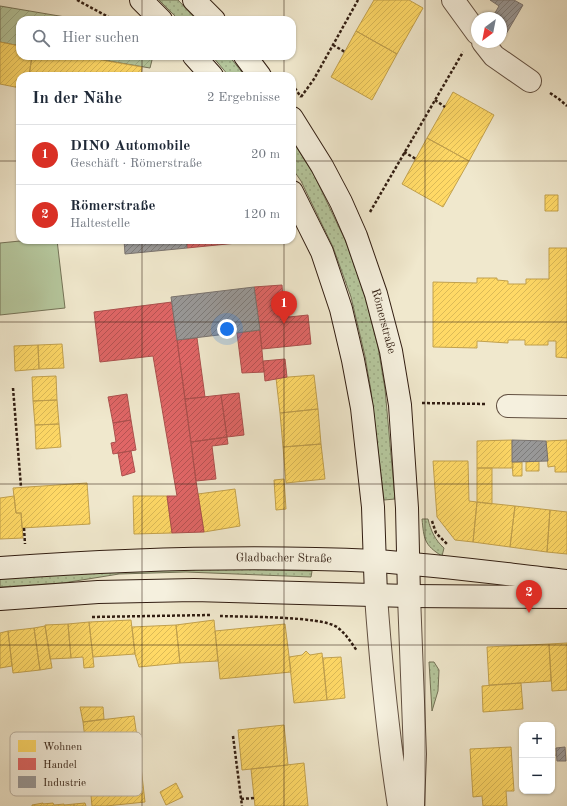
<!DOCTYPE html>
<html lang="de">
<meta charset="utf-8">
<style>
body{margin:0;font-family:"Old Standard TT",serif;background:#f2f2f3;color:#1f2937}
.controls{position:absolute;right:12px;bottom:12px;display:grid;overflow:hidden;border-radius:8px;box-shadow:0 1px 3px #0004}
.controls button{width:36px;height:36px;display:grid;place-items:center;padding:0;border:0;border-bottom:1px solid #e0e1e3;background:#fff;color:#1f2937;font:20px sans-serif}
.compass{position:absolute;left:471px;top:12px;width:36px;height:36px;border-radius:50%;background:#fff;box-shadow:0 1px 3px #0004;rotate:212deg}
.you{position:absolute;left:227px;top:329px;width:14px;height:14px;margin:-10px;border:3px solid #fff;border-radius:50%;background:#1a73e8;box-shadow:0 0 0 6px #1a73e833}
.badge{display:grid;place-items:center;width:26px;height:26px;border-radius:50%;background:#d93025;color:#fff;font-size:13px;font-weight:700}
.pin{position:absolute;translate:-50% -33px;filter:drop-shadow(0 1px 2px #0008)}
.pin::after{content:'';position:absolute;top:21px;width:14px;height:12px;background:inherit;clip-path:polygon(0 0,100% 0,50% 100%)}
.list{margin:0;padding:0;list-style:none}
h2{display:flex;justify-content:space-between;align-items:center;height:52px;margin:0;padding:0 16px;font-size:17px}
h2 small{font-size:13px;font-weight:400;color:#747a83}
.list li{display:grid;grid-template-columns:26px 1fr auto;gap:12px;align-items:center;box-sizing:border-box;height:60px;padding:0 16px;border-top:1px solid #e0e1e3}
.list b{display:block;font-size:15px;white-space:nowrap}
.list p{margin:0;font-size:13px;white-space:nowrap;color:#747a83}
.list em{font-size:13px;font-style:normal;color:#747a83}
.icon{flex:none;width:22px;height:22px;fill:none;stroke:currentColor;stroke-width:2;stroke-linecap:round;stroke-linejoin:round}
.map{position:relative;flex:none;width:567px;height:806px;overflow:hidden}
.search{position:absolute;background:#fff;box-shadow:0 1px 3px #0004;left:16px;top:16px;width:280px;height:44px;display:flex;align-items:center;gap:10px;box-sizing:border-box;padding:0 14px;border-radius:12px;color:#747a83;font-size:15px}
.panel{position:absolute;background:#fff;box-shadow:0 1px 3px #0004;left:16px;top:72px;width:280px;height:172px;border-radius:12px}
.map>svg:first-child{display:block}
.grass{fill:url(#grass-dots);stroke:#747257}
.garden{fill:url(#garden-furrows);stroke:#747257}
.pitch{fill:#b5c69c;stroke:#747257}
.homes{fill:url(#homes-hatch);stroke:#c2a14d}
.shops{fill:url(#shops-hatch);stroke:#ac504d}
.industry{fill:url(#industry-hatch);stroke:#7a7470}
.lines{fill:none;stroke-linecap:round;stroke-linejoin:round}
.street-casing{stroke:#625041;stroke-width:24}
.secondary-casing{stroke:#321e12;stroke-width:24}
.path{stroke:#321e12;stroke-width:2.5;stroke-dasharray:3 2;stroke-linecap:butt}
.street{stroke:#f5f0de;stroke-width:22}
.secondary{stroke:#f5f0de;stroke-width:22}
.grid{fill:none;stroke:#321e12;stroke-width:1;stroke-opacity:0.55}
.labels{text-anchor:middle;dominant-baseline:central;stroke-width:4;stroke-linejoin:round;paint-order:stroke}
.street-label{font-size:12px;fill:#321e12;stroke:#f5f0de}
.key{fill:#f5f0de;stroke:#bab1a1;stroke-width:1}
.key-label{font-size:11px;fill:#321e12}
</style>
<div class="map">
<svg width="567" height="806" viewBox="0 0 567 806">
<defs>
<pattern id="grass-dots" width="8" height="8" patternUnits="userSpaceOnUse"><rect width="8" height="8" fill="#b5c69c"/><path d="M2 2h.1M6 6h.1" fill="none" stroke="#9caa85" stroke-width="1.8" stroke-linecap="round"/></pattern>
<pattern id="garden-furrows" width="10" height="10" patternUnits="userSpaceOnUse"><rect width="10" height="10" fill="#b5c69c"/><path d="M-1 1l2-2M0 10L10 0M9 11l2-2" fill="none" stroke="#9caa85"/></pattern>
<pattern id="homes-hatch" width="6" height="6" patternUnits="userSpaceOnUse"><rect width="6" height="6" fill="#ffd966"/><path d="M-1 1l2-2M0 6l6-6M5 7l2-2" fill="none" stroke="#dbba57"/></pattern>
<pattern id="shops-hatch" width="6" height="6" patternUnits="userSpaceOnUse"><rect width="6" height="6" fill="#e06666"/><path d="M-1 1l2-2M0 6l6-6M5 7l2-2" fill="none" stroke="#b65353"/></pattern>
<pattern id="industry-hatch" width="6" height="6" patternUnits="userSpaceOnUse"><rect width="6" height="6" fill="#999"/><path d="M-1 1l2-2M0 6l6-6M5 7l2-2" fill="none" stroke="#7d7c7b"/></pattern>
</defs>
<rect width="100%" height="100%" fill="#f0e8cd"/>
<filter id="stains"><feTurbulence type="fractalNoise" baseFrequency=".005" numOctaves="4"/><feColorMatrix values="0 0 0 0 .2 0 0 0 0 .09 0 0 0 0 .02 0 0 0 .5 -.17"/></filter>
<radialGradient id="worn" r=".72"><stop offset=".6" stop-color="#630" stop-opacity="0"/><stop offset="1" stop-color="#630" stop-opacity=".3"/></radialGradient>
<path class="grass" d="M159,0h19l19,20h-18z
M212,56h17l16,20h-16z
M292,140l22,35 32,67 18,50 14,55 7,42 10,110 -11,1 -13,-109 -6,-35 -14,-59 -18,-50 -32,-66 -9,-13z
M422,519h6c3,12 7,21 16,29l-2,8c-18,-11 -18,-17 -20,-37z
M187,568l125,3 -1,6 -125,-5 -67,2 -56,9 -63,4v-9z
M429,662h5l5,8 -1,21 -6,20z"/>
<path class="garden" d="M0,6l83,14h-63v26l-20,-4z
M79,56h74l-3,12z"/>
<path class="pitch" d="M30,240h27l8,68 -65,7v-72z"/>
<path class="homes" d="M374,0h35l14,8 -26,46 -41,-23z
M356,31l41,23 -25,46 -41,-23z
M0,42l20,4v10h12l-3,20h-9v12l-20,-4z
M32,56h47l63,11 -1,9h-112z
M453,92l41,23 -25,46 -42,-23z
M427,138l42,23 -26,46 -41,-23z
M545,195h13v16h-13z
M549,248h18v110l-11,-1v-16h-8v4h-23v-5h-17v3l-31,-2v7l-44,-1v-65l44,1v-5h20v2l11,1v3h18v-5h23z
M62,344l2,24 -25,1 -1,-24z
M38,345l1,24 -24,2 -1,-25z
M314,375l4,34 -38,4 -4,-35z
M56,376l1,24 -24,1 -1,-24z
M57,400l2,24 -24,1 -2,-24z
M318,409l3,35 -38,3 -3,-34z
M59,424l2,23 -25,2 -1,-24z
M512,440l1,28h-36v-27z
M567,440v32h-12v-6l-7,1 -2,-26z
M321,444l4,35 -39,4 -3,-36z
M433,461h35l1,40 8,1 -4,40 -18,-2 -18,-23z
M539,461v10h-13v-9z
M512,462h10v14h-9z
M477,468h15v36l-15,-2z
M284,479l2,30 -10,1 -2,-30z
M87,483l3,41 -68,4 -1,-15h-5l-3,-25z
M235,489l5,37 -36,6 -6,-38z
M14,496l2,17h5l2,25 -23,1v-41z
M133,496h34l5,37 -38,1z
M477,502l38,4 -5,41 -37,-5z
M515,506l35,4 -3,42 -37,-5z
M550,510l17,2v42l-20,-2z
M131,620l4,34 -42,3 -4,-35z
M214,620l4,41 -38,2 -4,-38z
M89,622l5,45 -10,1 -1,-11 -12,1 -3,-34z
M68,624l3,34 -21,1 -5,-34z
M285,624l6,48 -71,7 -5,-48z
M176,625l4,38 -41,4 -4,-13 -3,-27z
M45,626l7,42 -12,2 -6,-42z
M34,628l6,42 -27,3 -5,-42z
M8,631l4,35 -12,2v-35z
M567,643v47l-15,1 -3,-47z
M549,644l2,37 -62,4 -2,-38z
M306,651l4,4 12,-2 5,47 -33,3 -5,-46 13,-2z
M341,657l4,41 -18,2 -4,-42z
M521,683l2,26 -40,3 -1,-26z
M80,707h23l1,12 -21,3z
M134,716l6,42 -52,6 -5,-42z
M284,725l4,40 -46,5 -4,-40z
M511,747l3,44h-8l1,15h-24l-1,-10 -9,1 -3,-48z
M140,758l5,44 -39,4h-14l-4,-42z
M304,763l4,43h-53l-4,-37z
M176,783l7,14 -17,8 -6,-13z
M43,803v1l10,-1 1,2 10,-1v1l10,-1v2h-42v-1z
M85,803l1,3h-12v-2z"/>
<path class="shops" d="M186,240h51v3l-50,5z
M282,285l1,14h4l2,18 19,-2 3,29 -49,5 -8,-62z
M172,302l24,179 8,51 -32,1 -5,-37h10l-24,-140 -53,6 -6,-50z
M260,330l4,42 -22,1 -5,-40z
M197,338l8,59 -20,2 -8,-59z
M285,359l2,18 -22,4 -2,-20z
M239,393l5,42 -17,2 -6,-42z
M127,394l4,26 -18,3 -5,-26z
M221,395l6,42 -36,5 -6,-43z
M131,420l5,30 -23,4 -2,-11 5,-1 -3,-19z
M227,437l1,7 -16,2 4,33 -20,2 -5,-39z
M131,451l4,21 -13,4 -4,-23z"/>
<path class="industry" d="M490,0h24l9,5 -17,29 -5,-4v-12h-9l7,-12z
M124,240h62l1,8 -62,6z
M254,287l6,43 -83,10 -6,-43z
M512,440l34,1 2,20 -36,1z
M552,735l3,21h-3z
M565,747l1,14h-9l-1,-13z"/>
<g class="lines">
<defs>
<path id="street" d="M453,0l24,33
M483,42l11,14 36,25
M508,406l59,1
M376,596c5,70 12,140 23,210
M409,596l6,158 -2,52"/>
<g id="secondary">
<path d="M141,0l20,20"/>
<path d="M194,0l20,20"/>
<path d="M194,56l18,20"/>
<path d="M245,56l15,20"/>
<path id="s1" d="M292,118l30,48 19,36 15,34 20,58 15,57 9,54 7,103 2,88"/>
<path d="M292,192l30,60 19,57 12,51 9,48 11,99 3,89"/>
<path id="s2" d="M0,568c125,-9 250,-13 375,-7 64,4 128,13 192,20"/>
<path d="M0,599l98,-7 96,-2 215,6 158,1"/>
</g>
</defs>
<use href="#street" class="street-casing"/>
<use href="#secondary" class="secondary-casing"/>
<path class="path" d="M77,0l37,20
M333,45l12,7
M292,84l9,13
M550,93l9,6 8,7
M301,97l13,-18 44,-79
M435,100l10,7
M404,152l12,7
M370,212l93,-160
M13,388l8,99
M422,403l63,1
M432,521l4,12 11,11
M24,528l1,16
M220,616c24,1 100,0 117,11 9,7 14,15 20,24
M92,617l119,-2
M233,736l9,70
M241,799l13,-1"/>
<use href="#street" class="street"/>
<use href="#secondary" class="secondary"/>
</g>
<path class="grid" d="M142,0v20M284,0v20M425,0v806M142,56v20M284,56v20M0,161h20M292,161h275M142,240v566M284,240v566M0,322h567M0,484h567M0,645h567"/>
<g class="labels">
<g class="street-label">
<text stroke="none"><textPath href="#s1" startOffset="224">Römerstraße</textPath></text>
<text stroke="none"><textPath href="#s2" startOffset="284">Gladbacher Straße</textPath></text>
</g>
</g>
<rect x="10" y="732" width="132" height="64" rx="6" class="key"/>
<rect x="18" y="740" width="18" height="12" fill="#ffd966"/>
<rect x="18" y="758" width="18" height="12" fill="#e06666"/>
<rect x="18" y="776" width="18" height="12" fill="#999"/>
<g class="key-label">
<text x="43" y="750">Wohnen</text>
<text x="43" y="768">Handel</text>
<text x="43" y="786">Industrie</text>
</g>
<rect width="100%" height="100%" filter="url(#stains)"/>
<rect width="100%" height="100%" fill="url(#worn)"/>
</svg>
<div class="controls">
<button>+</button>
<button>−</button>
</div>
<svg class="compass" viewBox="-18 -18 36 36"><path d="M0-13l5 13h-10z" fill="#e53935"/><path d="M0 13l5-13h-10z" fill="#747a83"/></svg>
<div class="you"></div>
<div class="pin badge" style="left:284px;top:324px">1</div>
<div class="pin badge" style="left:529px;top:613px">2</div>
<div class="search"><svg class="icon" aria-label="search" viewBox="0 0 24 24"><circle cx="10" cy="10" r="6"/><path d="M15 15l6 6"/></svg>Hier suchen</div>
<section class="panel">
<h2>In der Nähe<small>2 Ergebnisse</small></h2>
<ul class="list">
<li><span class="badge">1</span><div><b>DINO Automobile</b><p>Geschäft · Römerstraße</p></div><em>20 m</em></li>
<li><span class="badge">2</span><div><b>Römerstraße</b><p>Haltestelle</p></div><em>120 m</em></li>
</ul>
</section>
</div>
